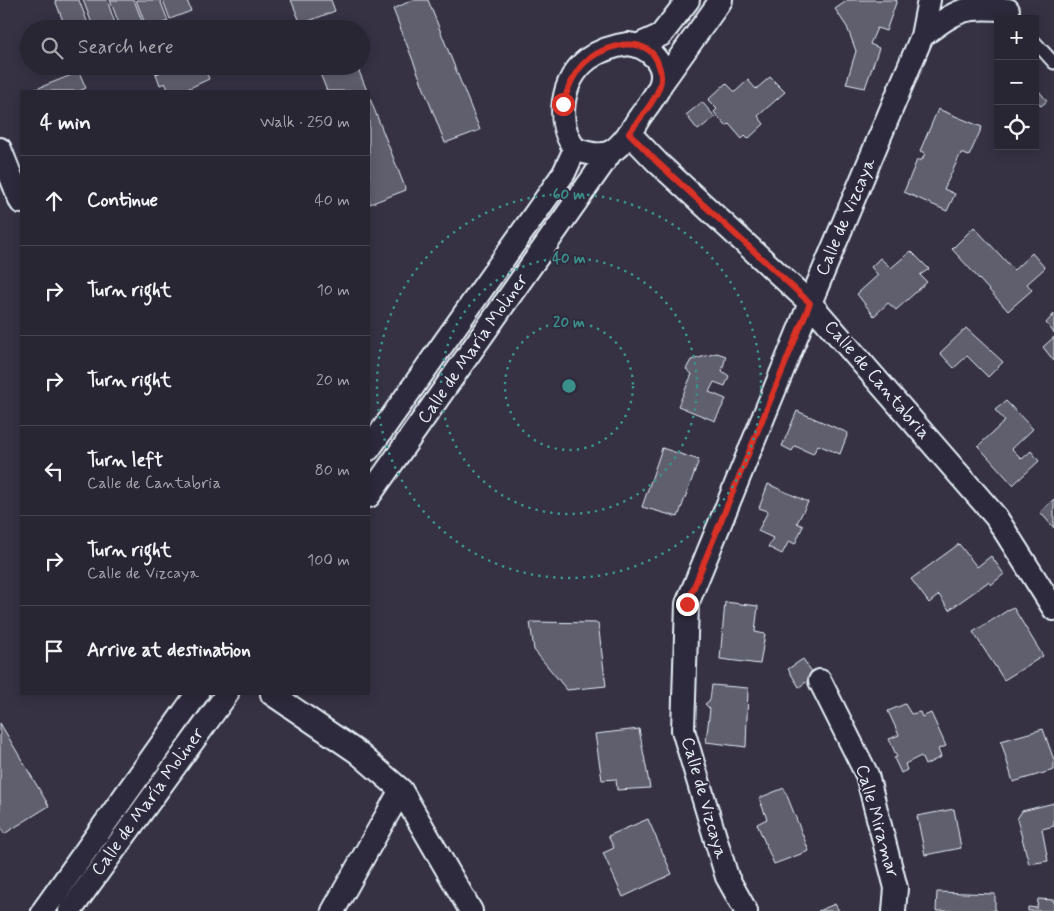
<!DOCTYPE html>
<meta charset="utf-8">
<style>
body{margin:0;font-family:Mynerve,sans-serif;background:#34323f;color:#f1f3f6}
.controls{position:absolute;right:15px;top:15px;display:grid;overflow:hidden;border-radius:0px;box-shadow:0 2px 12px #0003}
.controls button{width:45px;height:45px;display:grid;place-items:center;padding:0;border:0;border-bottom:1px solid #44434e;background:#282633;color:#f1f3f6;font:25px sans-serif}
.stop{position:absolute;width:15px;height:15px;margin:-11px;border:4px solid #d93025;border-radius:50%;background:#fff}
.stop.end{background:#d93025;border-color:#fff;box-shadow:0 1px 5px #0008}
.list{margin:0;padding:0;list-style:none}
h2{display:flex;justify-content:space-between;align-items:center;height:65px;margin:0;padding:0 20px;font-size:21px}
h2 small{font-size:16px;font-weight:400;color:#a5a5ac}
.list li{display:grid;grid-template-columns:32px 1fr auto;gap:15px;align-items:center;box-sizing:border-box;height:90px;padding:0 20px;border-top:1px solid #44434e}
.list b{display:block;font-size:19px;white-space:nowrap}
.list p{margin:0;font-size:16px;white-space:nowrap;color:#a5a5ac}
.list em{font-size:16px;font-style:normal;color:#a5a5ac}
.icon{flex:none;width:28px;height:28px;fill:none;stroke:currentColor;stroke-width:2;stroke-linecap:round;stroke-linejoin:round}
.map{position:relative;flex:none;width:1054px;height:911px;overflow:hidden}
.search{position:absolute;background:#282633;box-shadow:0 2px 12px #0003;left:20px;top:20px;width:350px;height:55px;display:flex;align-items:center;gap:12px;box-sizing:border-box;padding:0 18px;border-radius:28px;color:#a5a5ac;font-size:19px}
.panel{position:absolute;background:#282633;box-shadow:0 2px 12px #0003;left:20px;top:90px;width:350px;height:605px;border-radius:0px}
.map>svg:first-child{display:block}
.building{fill:#605e6e;stroke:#e8f1f8}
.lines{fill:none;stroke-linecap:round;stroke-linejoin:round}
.lane-casing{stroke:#e8f1f8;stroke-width:15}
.street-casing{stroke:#e8f1f8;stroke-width:26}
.lane{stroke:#2f2a3d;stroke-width:11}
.street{stroke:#2f2a3d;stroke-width:22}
.route{stroke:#d93025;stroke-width:6}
.ring{fill:none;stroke:#3a8f8a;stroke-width:2.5;stroke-dasharray:2.5 5}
.labels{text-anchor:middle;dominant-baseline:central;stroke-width:4;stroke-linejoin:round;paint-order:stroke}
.street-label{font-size:18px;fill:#e8f1f8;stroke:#2f2a3d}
.centre{fill:#3a8f8a;stroke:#2f2a3d;stroke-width:2.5}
.ring-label{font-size:15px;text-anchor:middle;font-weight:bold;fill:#3a8f8a;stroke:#2f2a3d;stroke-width:4;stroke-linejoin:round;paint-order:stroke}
</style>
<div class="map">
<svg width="1054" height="911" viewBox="0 0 1054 911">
<rect width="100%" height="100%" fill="#363244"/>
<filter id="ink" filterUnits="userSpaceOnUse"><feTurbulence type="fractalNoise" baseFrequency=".02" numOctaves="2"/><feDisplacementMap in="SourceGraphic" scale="10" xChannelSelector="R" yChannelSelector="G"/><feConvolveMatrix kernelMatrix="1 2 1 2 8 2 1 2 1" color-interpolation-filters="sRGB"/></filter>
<g filter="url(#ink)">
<path class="building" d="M55,0h24l11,29h-24z
M83,0h24l10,29h-23z
M110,0h24l11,29h-24z
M136,0h24l8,21 -21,8z
M163,0h24l4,11 -21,8z
M291,0h40l4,11 -34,13z
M413,0h15l52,130 -35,13 -52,-134z
M848,0h49l-11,31 -9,-3 -7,16 9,4 -14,40 -19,-4 10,-33 -9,-24 -12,-18z
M154,66h20l-18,8z
M174,66h30l5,13 -26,12h-14l-4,-8 -5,2 -4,-11z
M317,66h40l10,25h-40z
M79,72l7,16 -7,3h-48z
M770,77l15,15 -27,24 6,8 -16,15 -3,-3 -3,3 -13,-15 -3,2 -12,-14 3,-3 -9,-9 18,-17 9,9 13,-12 8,9z
M1039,91l8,10 -6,5 -6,-5v-7z
M369,96l37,94 -36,14 -1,-4z
M702,102l13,15 -17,13 -12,-15z
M938,109l44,18 -13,29 -8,-3 -17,36 11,5 -8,17 -43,-19 13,-32h5l3,-7 -5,-2z
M974,227l40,43 18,-17 13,15 -18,16 5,6 -24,21 -56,-62z
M911,251l18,18 -9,6 7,7 -31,28 -8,-7 -14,13 -17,-22 21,-19 -7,-8 9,-9 11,10z
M1054,314v19l-8,-10z
M966,328l37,34 -15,15 -21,-21 -13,12 -14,-15z
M1054,337v24l-11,-14z
M717,353l9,3 -4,15 7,5 -4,10 -11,-4 -5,10 17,7 -11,22 -37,-15 14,-32 -6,-5 5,-9z
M1006,401l27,28 -21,20 10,10 9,-8 8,10 -26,24 -35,-39 27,-25 -10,-11z
M797,411l51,22 -8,21 -22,-9 -5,9 -18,-8 -3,5 -10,-5z
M662,448l37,12 -21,57 -36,-10z
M768,484l40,18 -11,21 6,3 -8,18 -6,-3 -7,13 -14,-7 5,-9 -15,-7 10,-20 -9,-3z
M1054,499v29l-14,-16z
M959,544l18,23 14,-11 13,18 -13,11 -3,-3 -39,28 -10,-15 -10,8 -18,-24z
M725,602l33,4 -3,26 10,2 -5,30 -40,-5z
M1013,607l30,49 -39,24 -31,-48z
M530,622l68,1 8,63 -39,4 -33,-40z
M803,659l12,17 -16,11 -11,-18z
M712,685l36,3 -2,59 -40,-5 4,-33 -5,-5 5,-4z
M905,704l6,10 9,-2 2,5 9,-4 15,33 -8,3 3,8 -16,8 -4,-9 -16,8 2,6 -6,3 -7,-15 3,-1 -8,-18 10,-4 -11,-24z
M0,723l49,83 -45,28 -4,-9z
M639,729l11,59 -33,2 -1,-11 -14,1 -7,-46z
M1043,729l11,31v10l-41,12 -12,-41z
M784,788l25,63 -35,13 -17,-40 10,-5 -8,-21z
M1054,803v23l-12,3 6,32 -19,3 -12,-45 5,-8z
M954,809l7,39 -36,7 -8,-39z
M648,819l24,55 -49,23 -20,-44 11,-5 -6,-12z
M937,892l58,2v17h-59z
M1038,899l16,1v11h-26v-4l9,1z
M835,904l4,7h-21z"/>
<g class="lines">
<defs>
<path id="lane" d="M1035,42l19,21"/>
<path id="street" d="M922,36c36,-26 41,-31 86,-26
M628,44c19,2 41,19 32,42 -5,11 -14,22 -21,32 -7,11 -15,26 -27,33 -11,7 -26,2 -37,-2 -20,-27 -14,-69 13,-90 12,-9 25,-13 40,-15z
M639,45l22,-10 27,-35
M661,84l60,-84
M629,133l28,29 153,141 186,214 58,92
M0,149l21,53
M369,449l195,-276 11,-24
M369,496l242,-344
M820,681l47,94 29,113 -2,23
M272,694l85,58 44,38 70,121
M43,911l154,-217
M70,911l157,-217
M333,911l68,-121
M746,911l-19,-34 -44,-147 4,-126 123,-301 112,-267 7,-36"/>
</defs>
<use href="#lane" class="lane-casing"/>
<use href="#street" class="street-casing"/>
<use href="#lane" class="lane"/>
<use href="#street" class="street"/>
</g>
</g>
<g class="lines" filter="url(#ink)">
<path class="route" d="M563,104c5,-16 11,-34 26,-45 20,-16 61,-25 70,7 2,5 3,14 1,19 -5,17 -21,34 -31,48l28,29 153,141 -123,301"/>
</g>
<g class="ring">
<circle cx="569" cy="386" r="64"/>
<circle cx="569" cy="386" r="128"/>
<circle cx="569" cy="386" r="192"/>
</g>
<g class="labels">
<g class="street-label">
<text transform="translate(846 217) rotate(-67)">Calle de Vizcaya</text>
<text transform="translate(473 349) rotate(-55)">Calle de María Moliner</text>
<text transform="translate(877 380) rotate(49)">Calle de Cantabria</text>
<text transform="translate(704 798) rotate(74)">Calle de Vizcaya</text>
<text transform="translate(148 802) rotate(-54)">Calle de María Moliner</text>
<text transform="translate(877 821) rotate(74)">Calle Miramar</text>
</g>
</g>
<circle cx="569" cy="386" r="8" class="centre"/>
<g class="ring-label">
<text x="569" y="199">60 m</text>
<text x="569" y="263">40 m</text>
<text x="569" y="327">20 m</text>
</g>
</svg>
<div class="controls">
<button>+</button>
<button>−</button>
<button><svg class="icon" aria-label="locate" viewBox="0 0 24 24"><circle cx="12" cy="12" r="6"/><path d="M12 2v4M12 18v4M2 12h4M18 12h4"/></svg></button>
</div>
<div class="stop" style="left:563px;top:104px"></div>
<div class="stop end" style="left:687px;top:604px"></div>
<div class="search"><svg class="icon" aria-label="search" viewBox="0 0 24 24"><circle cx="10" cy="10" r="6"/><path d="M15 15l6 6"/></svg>Search here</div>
<section class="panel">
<h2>4 min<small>Walk · 250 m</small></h2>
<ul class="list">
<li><svg class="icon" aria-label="ahead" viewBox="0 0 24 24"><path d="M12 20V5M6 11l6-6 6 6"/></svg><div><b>Continue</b></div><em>40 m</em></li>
<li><svg class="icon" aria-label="right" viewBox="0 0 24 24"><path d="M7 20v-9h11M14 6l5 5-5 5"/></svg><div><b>Turn right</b></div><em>10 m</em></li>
<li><svg class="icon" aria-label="right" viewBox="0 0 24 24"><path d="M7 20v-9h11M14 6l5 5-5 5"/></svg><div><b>Turn right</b></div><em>20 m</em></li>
<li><svg class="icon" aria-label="left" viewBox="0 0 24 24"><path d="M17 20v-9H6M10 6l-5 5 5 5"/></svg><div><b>Turn left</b><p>Calle de Cantabria</p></div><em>80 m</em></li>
<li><svg class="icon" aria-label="right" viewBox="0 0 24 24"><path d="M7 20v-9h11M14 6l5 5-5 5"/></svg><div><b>Turn right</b><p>Calle de Vizcaya</p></div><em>100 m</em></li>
<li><svg class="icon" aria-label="arrive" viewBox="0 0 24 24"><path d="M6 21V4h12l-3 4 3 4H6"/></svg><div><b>Arrive at destination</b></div></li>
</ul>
</section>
</div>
